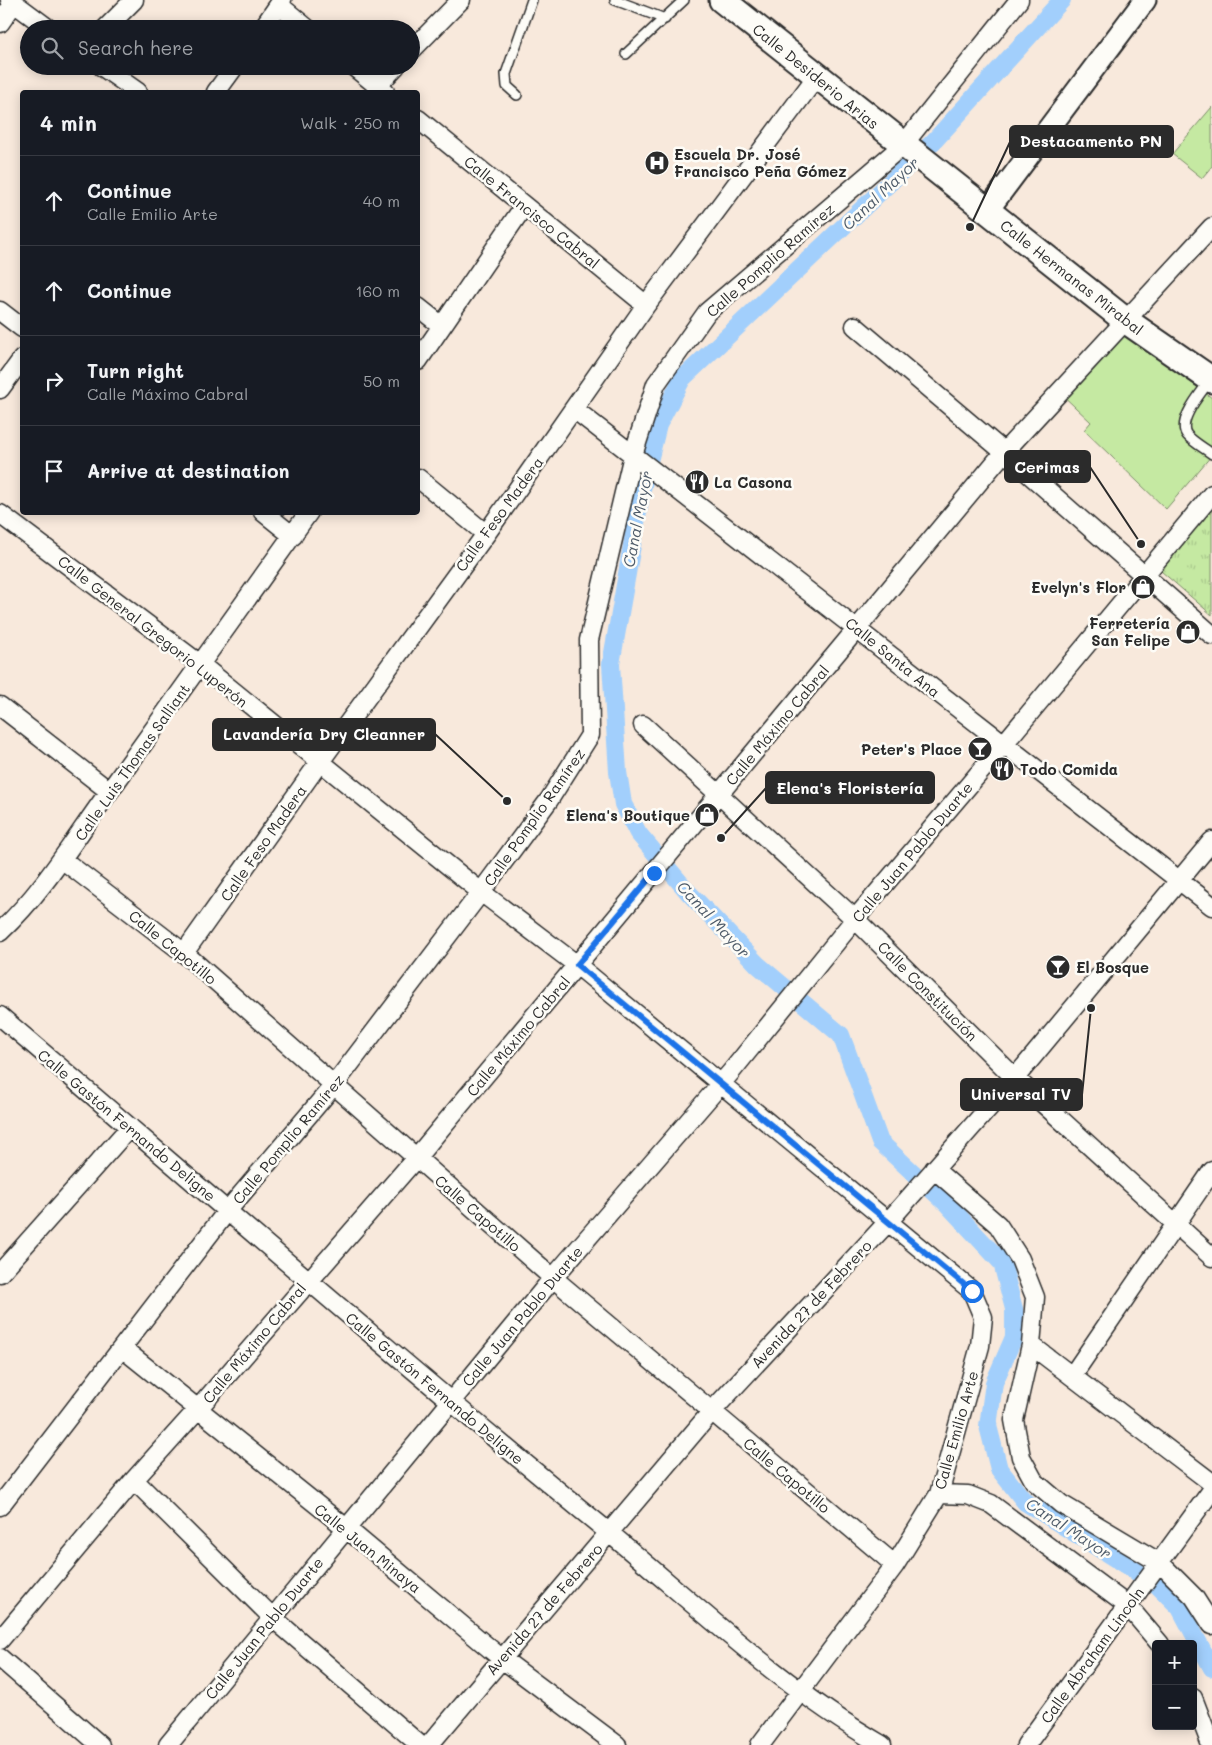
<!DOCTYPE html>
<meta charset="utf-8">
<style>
body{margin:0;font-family:Mali,sans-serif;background:#242831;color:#f1f3f6}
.controls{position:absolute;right:15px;bottom:15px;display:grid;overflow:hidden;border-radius:5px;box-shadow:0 2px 12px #0003}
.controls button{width:45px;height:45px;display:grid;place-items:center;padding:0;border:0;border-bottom:1px solid #363941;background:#171b24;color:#f1f3f6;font:25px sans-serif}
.stop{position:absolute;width:15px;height:15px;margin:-11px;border:4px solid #1a73e8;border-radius:50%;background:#fff}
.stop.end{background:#1a73e8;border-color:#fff;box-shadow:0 1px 5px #0008}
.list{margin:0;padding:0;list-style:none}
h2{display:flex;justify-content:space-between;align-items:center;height:65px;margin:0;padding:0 20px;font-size:21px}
h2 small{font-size:16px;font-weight:400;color:#9ea1a6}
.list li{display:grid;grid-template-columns:32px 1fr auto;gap:15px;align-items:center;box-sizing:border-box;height:90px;padding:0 20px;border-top:1px solid #363941}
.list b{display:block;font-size:19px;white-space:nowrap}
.list p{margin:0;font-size:16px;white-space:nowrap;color:#9ea1a6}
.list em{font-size:16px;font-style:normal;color:#9ea1a6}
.icon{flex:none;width:28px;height:28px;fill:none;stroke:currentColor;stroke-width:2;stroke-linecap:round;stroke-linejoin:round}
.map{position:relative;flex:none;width:1212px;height:1745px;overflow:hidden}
.search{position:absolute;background:#171b24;box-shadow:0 2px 12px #0003;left:20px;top:20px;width:400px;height:55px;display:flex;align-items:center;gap:12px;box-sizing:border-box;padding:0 18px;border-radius:28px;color:#9ea1a6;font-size:19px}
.panel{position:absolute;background:#171b24;box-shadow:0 2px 12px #0003;left:20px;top:90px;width:400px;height:425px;border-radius:5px}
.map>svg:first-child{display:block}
.grass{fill:#c5e9a2;stroke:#788a66}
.park{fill:url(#park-tufts);stroke:#788a66}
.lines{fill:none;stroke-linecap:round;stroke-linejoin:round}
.canal{stroke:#a2cffc;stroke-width:18}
.service-casing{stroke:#2b2b2b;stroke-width:12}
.minor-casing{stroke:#2b2b2b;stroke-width:21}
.tertiary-casing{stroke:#2b2b2b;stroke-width:25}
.secondary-casing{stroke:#2b2b2b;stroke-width:29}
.service{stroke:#fdfcf7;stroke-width:9}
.minor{stroke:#fdfcf7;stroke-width:18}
.tertiary{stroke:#fdfcf7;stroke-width:21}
.secondary{stroke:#fdfcf7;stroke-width:25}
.route{stroke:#1a73e8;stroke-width:6}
.labels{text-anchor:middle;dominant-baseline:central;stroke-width:5;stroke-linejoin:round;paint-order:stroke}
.street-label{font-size:15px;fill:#2b2b2b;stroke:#fdfcf7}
.poi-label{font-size:15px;font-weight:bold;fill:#2b2b2b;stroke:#fdfcf7;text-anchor:start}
.water-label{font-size:16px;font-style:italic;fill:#4f5c6a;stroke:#fdfcf7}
.leader{fill:none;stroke:#2b2b2b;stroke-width:2}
.callout-dot{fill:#2b2b2b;stroke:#fdfcf7;stroke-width:2}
.callout{fill:#2b2b2b;stroke:#2b2b2b;stroke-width:2}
.callout-label{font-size:16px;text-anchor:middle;font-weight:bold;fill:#fff}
</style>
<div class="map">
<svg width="1212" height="1745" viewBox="0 0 1212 1745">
<defs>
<pattern id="park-tufts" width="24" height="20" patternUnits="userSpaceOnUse" patternTransform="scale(1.25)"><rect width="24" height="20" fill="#c5e9a2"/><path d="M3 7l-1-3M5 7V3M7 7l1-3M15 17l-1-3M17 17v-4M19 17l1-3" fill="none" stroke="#a9c88c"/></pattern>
</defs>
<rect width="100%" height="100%" fill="#f8e9dc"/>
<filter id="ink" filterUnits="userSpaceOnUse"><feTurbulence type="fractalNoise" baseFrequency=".02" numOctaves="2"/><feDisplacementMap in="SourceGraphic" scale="10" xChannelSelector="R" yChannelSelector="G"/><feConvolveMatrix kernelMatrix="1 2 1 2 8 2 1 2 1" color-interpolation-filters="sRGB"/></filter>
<g filter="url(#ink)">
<path class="grass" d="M1212,107v59l-10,12 -30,-24z
M1117,328l95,70v57l-46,54 -82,-79 7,-8 -32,-30z"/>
<path class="park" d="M1212,499v116l-58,-50z"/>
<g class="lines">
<path class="canal" d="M1062,0l-128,141 -252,238 -24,46 -16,64 -31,175 7,108 5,32 15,29 50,59 70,73 83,70 39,107 68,63 54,58 12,46v28l-20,46 -6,43 11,43 26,33 131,82 24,24 32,60"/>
<defs>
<path id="service" d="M615,0l50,19
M626,54l58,-54
M517,95l-10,-9 -1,-12 26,-74
M1210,380c-8,12 -34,41 -23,55 6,7 17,13 25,19"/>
<path id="minor" d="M10,0l39,29
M279,5l29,24
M0,23l14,-20
M105,29l29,-29
M262,29l20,-29
M411,51l50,-51
M101,66l37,26
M353,66l32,26
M377,86l19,-20
M216,92l19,-26
M418,119l228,186
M418,307l24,19
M0,311l22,17
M855,326l149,126 208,183
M418,361l106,-155
M0,389l22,-30
M574,409l638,497
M418,478l68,56
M263,512l30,24
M0,514l201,151 280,227 96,73 395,326 11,26 -3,29 -41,148 -44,71 -135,180
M0,706l109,85
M643,725l212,194 160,159 197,179
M63,860l121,93 369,325 342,287
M0,932c45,-42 75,-94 111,-143 66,-92 132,-185 198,-277
M184,953l135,-190 167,-229 160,-229 171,-229
M0,1016c200,171 398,344 601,510 91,75 178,160 281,219
M934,1169l64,56 22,34 15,38 -4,48 -17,75 7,37 13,24 27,23 99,59 34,34 18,28
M0,1273l130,-146
M1031,1345l181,138
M122,1348l224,180 155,130 116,87
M1072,1376l140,-205
M134,1480l139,138 147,127
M939,1494l29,1 23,9 137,102 32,38
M0,1506l228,-296 106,-125 147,-193 68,-92 41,-65 -1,-95 44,-185 23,-71 51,-72 196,-167 116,-145
M0,1640l134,-160 63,-70 219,-252 588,-706 208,-225
M0,1658l100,87
M1193,1698l18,47
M168,1745l385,-467 178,-206 124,-153 148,-174 209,-251
M429,1745l283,-334 175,-188 128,-145 197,-237
M1026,1745l186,-255"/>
<path id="tertiary" d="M987,211l158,-211"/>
<path id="secondary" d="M722,0l403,320 87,60"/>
</defs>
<use href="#service" class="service-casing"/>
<use href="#minor" class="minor-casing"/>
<use href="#tertiary" class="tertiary-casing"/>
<use href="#secondary" class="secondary-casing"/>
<use href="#service" class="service"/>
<use href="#minor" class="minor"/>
<use href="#tertiary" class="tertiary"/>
<use href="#secondary" class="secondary"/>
</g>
</g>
<g class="lines" filter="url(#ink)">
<path class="route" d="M654,873l-77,92 395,326"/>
</g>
<defs>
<symbol id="hospital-disc" viewBox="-11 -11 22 22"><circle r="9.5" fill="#2b2b2b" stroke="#fdfcf7"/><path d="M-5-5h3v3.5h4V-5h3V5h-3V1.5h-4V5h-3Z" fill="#fff"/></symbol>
<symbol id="restaurant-disc" viewBox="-11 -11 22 22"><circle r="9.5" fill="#2b2b2b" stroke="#fdfcf7"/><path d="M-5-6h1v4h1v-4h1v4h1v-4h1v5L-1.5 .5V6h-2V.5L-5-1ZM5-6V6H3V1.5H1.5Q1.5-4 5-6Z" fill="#fff"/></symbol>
<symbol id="shop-disc" viewBox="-11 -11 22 22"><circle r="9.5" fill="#2b2b2b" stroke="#fdfcf7"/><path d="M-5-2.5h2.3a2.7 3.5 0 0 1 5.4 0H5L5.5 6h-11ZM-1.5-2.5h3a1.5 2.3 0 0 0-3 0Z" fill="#fff"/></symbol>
<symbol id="bar-disc" viewBox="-11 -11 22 22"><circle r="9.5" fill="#2b2b2b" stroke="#fdfcf7"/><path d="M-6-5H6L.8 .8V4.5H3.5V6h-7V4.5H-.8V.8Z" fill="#fff"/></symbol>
</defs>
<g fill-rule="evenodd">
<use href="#hospital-disc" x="643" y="149" width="28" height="28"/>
<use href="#restaurant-disc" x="683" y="468" width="28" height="28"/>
<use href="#shop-disc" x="1129" y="573" width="28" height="28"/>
<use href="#shop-disc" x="1174" y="618" width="28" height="28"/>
<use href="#bar-disc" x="966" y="735" width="28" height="28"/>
<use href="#restaurant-disc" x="988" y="755" width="28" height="28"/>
<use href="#shop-disc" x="693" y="801" width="28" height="28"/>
<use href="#bar-disc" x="1044" y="953" width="28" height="28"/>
</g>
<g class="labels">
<g class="street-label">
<text transform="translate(816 76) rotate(39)">Calle Desiderio Arias</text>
<text transform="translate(532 212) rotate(39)">Calle Francisco Cabral</text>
<text transform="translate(770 260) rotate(-41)">Calle Pomplio Ramírez</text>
<text transform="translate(1072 277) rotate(38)">Calle Hermanas Mirabal</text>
<text transform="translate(499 514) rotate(-54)">Calle Feso Madera</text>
<text transform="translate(153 631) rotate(38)">Calle General Gregorio Luperón</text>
<text transform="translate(893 657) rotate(39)">Calle Santa Ana</text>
<text transform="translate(777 725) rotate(-50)">Calle Máximo Cabral</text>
<text transform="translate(132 762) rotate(-55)">Calle Luis Thomas Salliant</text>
<text transform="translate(534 817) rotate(-55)">Calle Pomplio Ramírez</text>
<text transform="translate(263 843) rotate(-55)">Calle Feso Madera</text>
<text transform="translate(912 852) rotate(-50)">Calle Juan Pablo Duarte</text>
<text transform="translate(173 947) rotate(39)">Calle Capotillo</text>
<text transform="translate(928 991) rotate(45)">Calle Constitución</text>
<text transform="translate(518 1036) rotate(-50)">Calle Máximo Cabral</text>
<text transform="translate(127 1125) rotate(40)">Calle Gastón Fernando Deligne</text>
<text transform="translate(288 1139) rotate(-50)">Calle Pomplio Ramírez</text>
<text transform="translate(478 1213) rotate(41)">Calle Capotillo</text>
<text transform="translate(811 1304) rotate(-47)">Avenida 27 de Febrero</text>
<text transform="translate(522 1316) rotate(-50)">Calle Juan Pablo Duarte</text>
<text transform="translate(254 1343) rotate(-50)">Calle Máximo Cabral</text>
<text transform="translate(435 1388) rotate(40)">Calle Gastón Fernando Deligne</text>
<text transform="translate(956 1430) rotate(-74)">Calle Emilio Arte</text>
<text transform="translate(787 1475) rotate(40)">Calle Capotillo</text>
<text transform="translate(368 1548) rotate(39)">Calle Juan Minaya</text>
<text transform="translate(544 1609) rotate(-49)">Avenida 27 de Febrero</text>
<text transform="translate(264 1628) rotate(-51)">Calle Juan Pablo Duarte</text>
<text transform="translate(1092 1655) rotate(-54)">Calle Abraham Lincoln</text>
</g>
<g class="poi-label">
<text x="674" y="154">Escuela Dr. José<tspan x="674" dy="17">Francisco Peña Gómez</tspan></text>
<text x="714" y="482">La Casona</text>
<text x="1126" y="587" text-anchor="end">Evelyn's Flor</text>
<text x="1170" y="623" text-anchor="end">Ferretería<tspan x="1170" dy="17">San Felipe</tspan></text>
<text x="962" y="749" text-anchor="end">Peter's Place</text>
<text x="1020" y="769">Todo Comida</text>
<text x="690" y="815" text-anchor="end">Elena's Boutique</text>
<text x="1076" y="967">El Bosque</text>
</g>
<g class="water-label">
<text transform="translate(880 193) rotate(-43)">Canal Mayor</text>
<text transform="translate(637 519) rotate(-79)">Canal Mayor</text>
<text transform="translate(714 919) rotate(47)">Canal Mayor</text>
<text transform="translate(1069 1528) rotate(33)">Canal Mayor</text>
</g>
</g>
<path class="leader" d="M970 227L1010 142M1141 544L1090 467M507 801L435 734M721 838L766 788M1091 1008L1082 1095"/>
<g class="callout-dot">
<circle cx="970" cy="227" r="5"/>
<circle cx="1141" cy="544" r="5"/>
<circle cx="507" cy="801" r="5"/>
<circle cx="721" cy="838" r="5"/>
<circle cx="1091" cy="1008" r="5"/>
</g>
<g class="callout">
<rect x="1010" y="126" width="163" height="31" rx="5"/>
<rect x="1005" y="451" width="85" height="31" rx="5"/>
<rect x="213" y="719" width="222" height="31" rx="5"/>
<rect x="766" y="772" width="168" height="31" rx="5"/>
<rect x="961" y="1079" width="121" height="31" rx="5"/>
</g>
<g class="callout-label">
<text x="1091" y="147">Destacamento PN</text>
<text x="1047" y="473">Cerimas</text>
<text x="324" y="740">Lavandería Dry Cleanner</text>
<text x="850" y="794">Elena's Floristería</text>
<text x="1021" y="1100">Universal TV</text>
</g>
</svg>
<div class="controls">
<button>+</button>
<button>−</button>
</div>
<div class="stop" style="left:972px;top:1291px"></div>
<div class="stop end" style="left:654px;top:873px"></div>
<div class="search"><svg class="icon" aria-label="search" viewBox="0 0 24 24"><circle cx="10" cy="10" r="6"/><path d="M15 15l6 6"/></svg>Search here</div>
<section class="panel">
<h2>4 min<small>Walk · 250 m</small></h2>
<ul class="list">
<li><svg class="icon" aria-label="ahead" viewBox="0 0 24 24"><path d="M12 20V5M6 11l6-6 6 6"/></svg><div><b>Continue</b><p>Calle Emilio Arte</p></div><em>40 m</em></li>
<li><svg class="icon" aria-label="ahead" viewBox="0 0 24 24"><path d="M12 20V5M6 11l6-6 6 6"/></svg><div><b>Continue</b></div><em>160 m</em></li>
<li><svg class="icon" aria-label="right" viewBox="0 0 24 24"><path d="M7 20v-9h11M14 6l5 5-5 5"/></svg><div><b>Turn right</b><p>Calle Máximo Cabral</p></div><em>50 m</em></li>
<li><svg class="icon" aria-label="arrive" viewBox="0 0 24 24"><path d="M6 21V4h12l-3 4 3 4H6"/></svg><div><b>Arrive at destination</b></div></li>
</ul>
</section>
</div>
